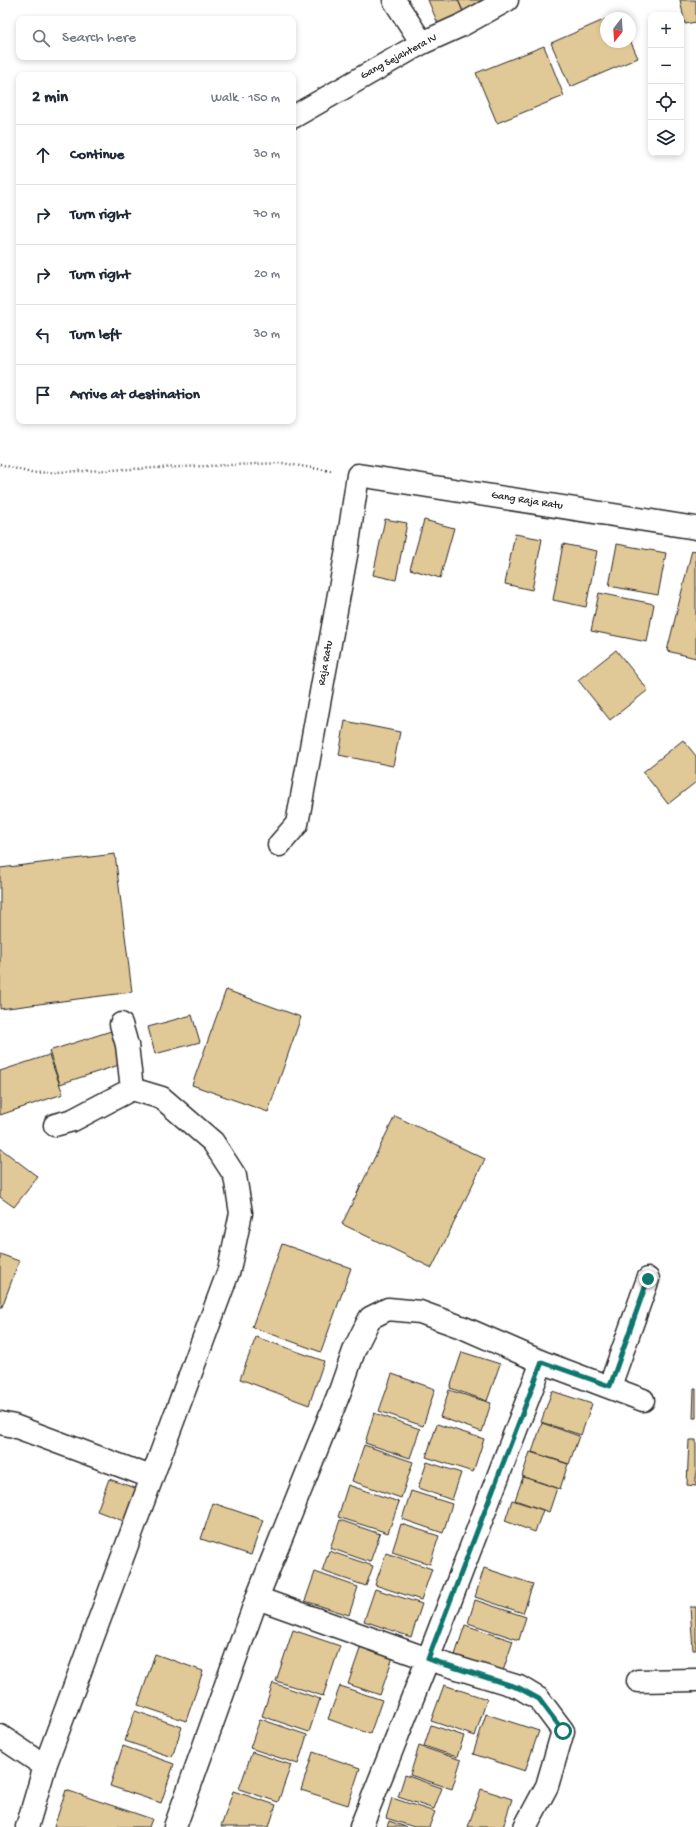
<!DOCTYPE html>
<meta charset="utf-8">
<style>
body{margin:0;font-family:"Gochi Hand",sans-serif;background:#f2f2f3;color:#1f2937}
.controls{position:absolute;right:12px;top:12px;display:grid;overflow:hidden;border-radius:8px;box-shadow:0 2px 6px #0003}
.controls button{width:36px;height:36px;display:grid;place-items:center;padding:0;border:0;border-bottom:1px solid #e0e1e3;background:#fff;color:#1f2937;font:20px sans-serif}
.compass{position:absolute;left:600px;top:12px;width:36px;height:36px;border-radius:50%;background:#fff;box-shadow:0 2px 6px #0003;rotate:197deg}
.stop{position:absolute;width:12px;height:12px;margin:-9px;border:3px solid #0f766e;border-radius:50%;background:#fff}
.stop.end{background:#0f766e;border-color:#fff;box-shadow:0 1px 4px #0008}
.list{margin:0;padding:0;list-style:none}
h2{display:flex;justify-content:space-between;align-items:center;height:52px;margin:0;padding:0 16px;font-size:17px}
h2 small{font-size:13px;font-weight:400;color:#747a83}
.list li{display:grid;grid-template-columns:26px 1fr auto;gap:12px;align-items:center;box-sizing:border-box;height:60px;padding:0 16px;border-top:1px solid #e0e1e3}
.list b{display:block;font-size:15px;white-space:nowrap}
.list em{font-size:13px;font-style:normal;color:#747a83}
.icon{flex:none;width:22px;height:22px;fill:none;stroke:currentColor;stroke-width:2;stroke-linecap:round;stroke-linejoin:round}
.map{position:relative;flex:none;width:696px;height:1827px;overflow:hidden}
.search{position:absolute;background:#fff;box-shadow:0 2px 6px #0003;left:16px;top:16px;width:280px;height:44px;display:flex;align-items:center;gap:10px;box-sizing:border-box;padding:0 14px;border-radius:8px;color:#747a83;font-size:15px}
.panel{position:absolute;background:#fff;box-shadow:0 2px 6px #0003;left:16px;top:72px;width:280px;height:352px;border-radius:8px}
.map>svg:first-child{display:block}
.building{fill:#e1c897;stroke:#2b2b2b}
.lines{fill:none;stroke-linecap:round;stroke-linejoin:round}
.minor-casing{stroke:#2b2b2b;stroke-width:25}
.path{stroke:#2b2b2b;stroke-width:2.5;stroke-dasharray:1 3;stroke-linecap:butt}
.minor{stroke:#fff;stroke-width:22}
.route{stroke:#0f766e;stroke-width:5}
.labels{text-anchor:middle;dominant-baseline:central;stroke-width:4;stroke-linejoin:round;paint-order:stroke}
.street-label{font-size:11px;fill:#2b2b2b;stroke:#fff}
</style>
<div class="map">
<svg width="696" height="1827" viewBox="0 0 696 1827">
<rect width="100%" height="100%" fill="#fff"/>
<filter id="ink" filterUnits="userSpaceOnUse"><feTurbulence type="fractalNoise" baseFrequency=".025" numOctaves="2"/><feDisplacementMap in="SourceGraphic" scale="8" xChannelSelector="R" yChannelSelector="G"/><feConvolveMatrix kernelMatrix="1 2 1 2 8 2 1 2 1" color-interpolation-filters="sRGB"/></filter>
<g filter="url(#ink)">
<path class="building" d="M428,0h30l7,16 -26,10z
M458,0h27l-20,16z
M680,0h16v22l-11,2z
M606,19v23h24v-2l8,18 -68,29 -19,-44z
M544,46l20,50 -67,27 -21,-50z
M385,519l22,4 -11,57 -23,-5z
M424,520l30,8 -14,50 -30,-9z
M515,534l27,5 -10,51 -27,-6z
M563,544l34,7 -11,56 -33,-7z
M617,544l49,9 -8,42 -49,-9z
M692,550l4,1v107l-29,-7z
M599,593l55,11 -7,38 -56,-11z
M616,650l32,40 -38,30 -32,-40z
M345,721l55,11 -7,34 -54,-11z
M683,740l13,16v26l-28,22 -25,-32z
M115,854l17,138 -132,17v-141z
M226,990l75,27 -33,95 -76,-27z
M192,1015l8,27 -45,12 -7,-27z
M111,1031l11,33 -62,20 -11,-33z
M49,1055l14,39 -63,21v-44z
M395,1116l90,43 -53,109 -90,-44z
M0,1148l38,29 -24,30 -14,-10z
M282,1244l69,24 -30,84 -69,-25z
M0,1254l19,7 -17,46h-2z
M256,1337l68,24 -15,44 -69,-26z
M462,1352l38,12 -13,37 -37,-13z
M392,1374l43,15 -12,37 -44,-15z
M694,1389h2v29h-3z
M449,1390l42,13 -9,29 -42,-15z
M552,1391l40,13 -11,31 -40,-13z
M374,1413l46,16 -10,29 -45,-15z
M542,1423l37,13 -10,28 -37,-12z
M437,1424l47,15 -11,33 -47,-15z
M689,1440h7v46l-9,-1z
M364,1445l49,17 -12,36 -49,-17z
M530,1452l38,12 -8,25 -38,-13z
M427,1462l34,11 -9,27 -34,-12z
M523,1477l34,11 -8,24 -34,-12z
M109,1479l29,10 -12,33 -29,-11z
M348,1485l51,17 -11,31 -50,-16z
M411,1491l41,13 -9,29 -41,-14z
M512,1500l31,10 -8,22 -30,-11z
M213,1503l50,17 -12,35 -50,-16z
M340,1520l40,14 -10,28 -40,-14z
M401,1524l38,12 -9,28 -38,-12z
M329,1551l44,15 -7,20 -44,-15z
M386,1553l46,16 -11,31 -46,-15z
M484,1568l49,16 -10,29 -48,-16z
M315,1572l43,15 -9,28 -44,-14z
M375,1589l47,15 -11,33 -47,-16z
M475,1600l51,17 -7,23 -51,-17z
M690,1607h6v43h-3z
M465,1625l48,16 -10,30 -48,-16z
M293,1630l47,16 -17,50 -47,-15z
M361,1646l32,11 -13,38 -32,-11z
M155,1654l48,17 -17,50 -48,-16z
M273,1683l47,16 -11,33 -47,-16z
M444,1685l43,14 -12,37 -44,-15z
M340,1686l42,14 -12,34 -42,-15z
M135,1711l47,16 -10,30 -47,-16z
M486,1714l53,17 -14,40 -52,-17z
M260,1719l47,16 -9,29 -48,-16z
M431,1725l33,11 -7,21 -33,-11z
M123,1746l51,18 -13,39 -51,-17z
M419,1746l42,14 -9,29 -42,-14z
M252,1752l39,13 -13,37 -39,-13z
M313,1752l47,16 -12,37 -47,-15z
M405,1775l37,13 -8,21 -36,-12z
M481,1789l31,10 -9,28h-35z
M66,1790l86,29 -3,8h-95z
M233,1791l43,14 -7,22h-48z
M392,1798l43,14 -6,15h-15l-28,-9z
M389,1821l17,6h-19z"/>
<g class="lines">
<defs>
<path id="minor" d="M394,0l28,43
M293,117l129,-74 38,-17 47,-26
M279,845l18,-21 50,-274 11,-75 338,53
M121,1024l6,21 5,44
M610,1386l38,-107
M0,1423l14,3 137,51
M257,1598l171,61 91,28 20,12 24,32 -16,55 -22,41
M638,1681l58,-1
M0,1736l45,30
M27,1827l18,-61 184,-496 12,-57 -6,-37 -22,-34 -51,-44 -30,-9 -59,31 -18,5
M175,1827l82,-229 83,-207 15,-43 15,-30 18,-9 32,3 44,16 78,34 101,38
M361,1827l67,-168 114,-297"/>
</defs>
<use href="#minor" class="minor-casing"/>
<path class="path" d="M0,464l31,9 251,-10 49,8"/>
<use href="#minor" class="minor"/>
</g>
</g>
<g class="lines" filter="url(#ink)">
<path class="route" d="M563,1731l-24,-32 -20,-11 -91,-29 114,-297 68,24 38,-107"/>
</g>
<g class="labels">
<g class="street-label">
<text transform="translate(399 57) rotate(-28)">Gang Sejahtera IV</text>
<text transform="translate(527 501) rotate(9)">Gang Raja Ratu</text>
<text transform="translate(326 663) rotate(-80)">Raja Ratu</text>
</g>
</g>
</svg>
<div class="controls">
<button>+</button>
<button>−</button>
<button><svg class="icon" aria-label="locate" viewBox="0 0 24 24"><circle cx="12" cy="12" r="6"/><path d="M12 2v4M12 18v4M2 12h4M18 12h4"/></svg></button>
<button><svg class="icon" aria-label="layers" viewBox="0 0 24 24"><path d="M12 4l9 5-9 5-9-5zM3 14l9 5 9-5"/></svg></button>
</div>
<svg class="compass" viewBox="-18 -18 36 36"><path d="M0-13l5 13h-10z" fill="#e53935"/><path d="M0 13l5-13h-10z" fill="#747a83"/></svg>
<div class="stop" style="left:563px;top:1731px"></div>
<div class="stop end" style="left:648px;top:1279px"></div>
<div class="search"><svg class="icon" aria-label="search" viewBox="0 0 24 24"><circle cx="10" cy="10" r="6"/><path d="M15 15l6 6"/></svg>Search here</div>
<section class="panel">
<h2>2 min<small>Walk · 150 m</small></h2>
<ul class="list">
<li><svg class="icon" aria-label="ahead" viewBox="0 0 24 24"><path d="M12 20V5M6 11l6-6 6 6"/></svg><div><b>Continue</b></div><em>30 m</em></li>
<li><svg class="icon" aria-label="right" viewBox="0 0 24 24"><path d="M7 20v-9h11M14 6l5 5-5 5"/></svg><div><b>Turn right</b></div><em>70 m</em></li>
<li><svg class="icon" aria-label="right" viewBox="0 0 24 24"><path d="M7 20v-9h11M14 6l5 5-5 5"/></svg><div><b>Turn right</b></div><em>20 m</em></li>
<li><svg class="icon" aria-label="left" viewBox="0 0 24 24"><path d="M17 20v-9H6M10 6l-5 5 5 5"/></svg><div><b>Turn left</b></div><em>30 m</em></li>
<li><svg class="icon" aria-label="arrive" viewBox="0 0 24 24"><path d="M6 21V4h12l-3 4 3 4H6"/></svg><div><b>Arrive at destination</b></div></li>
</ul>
</section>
</div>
